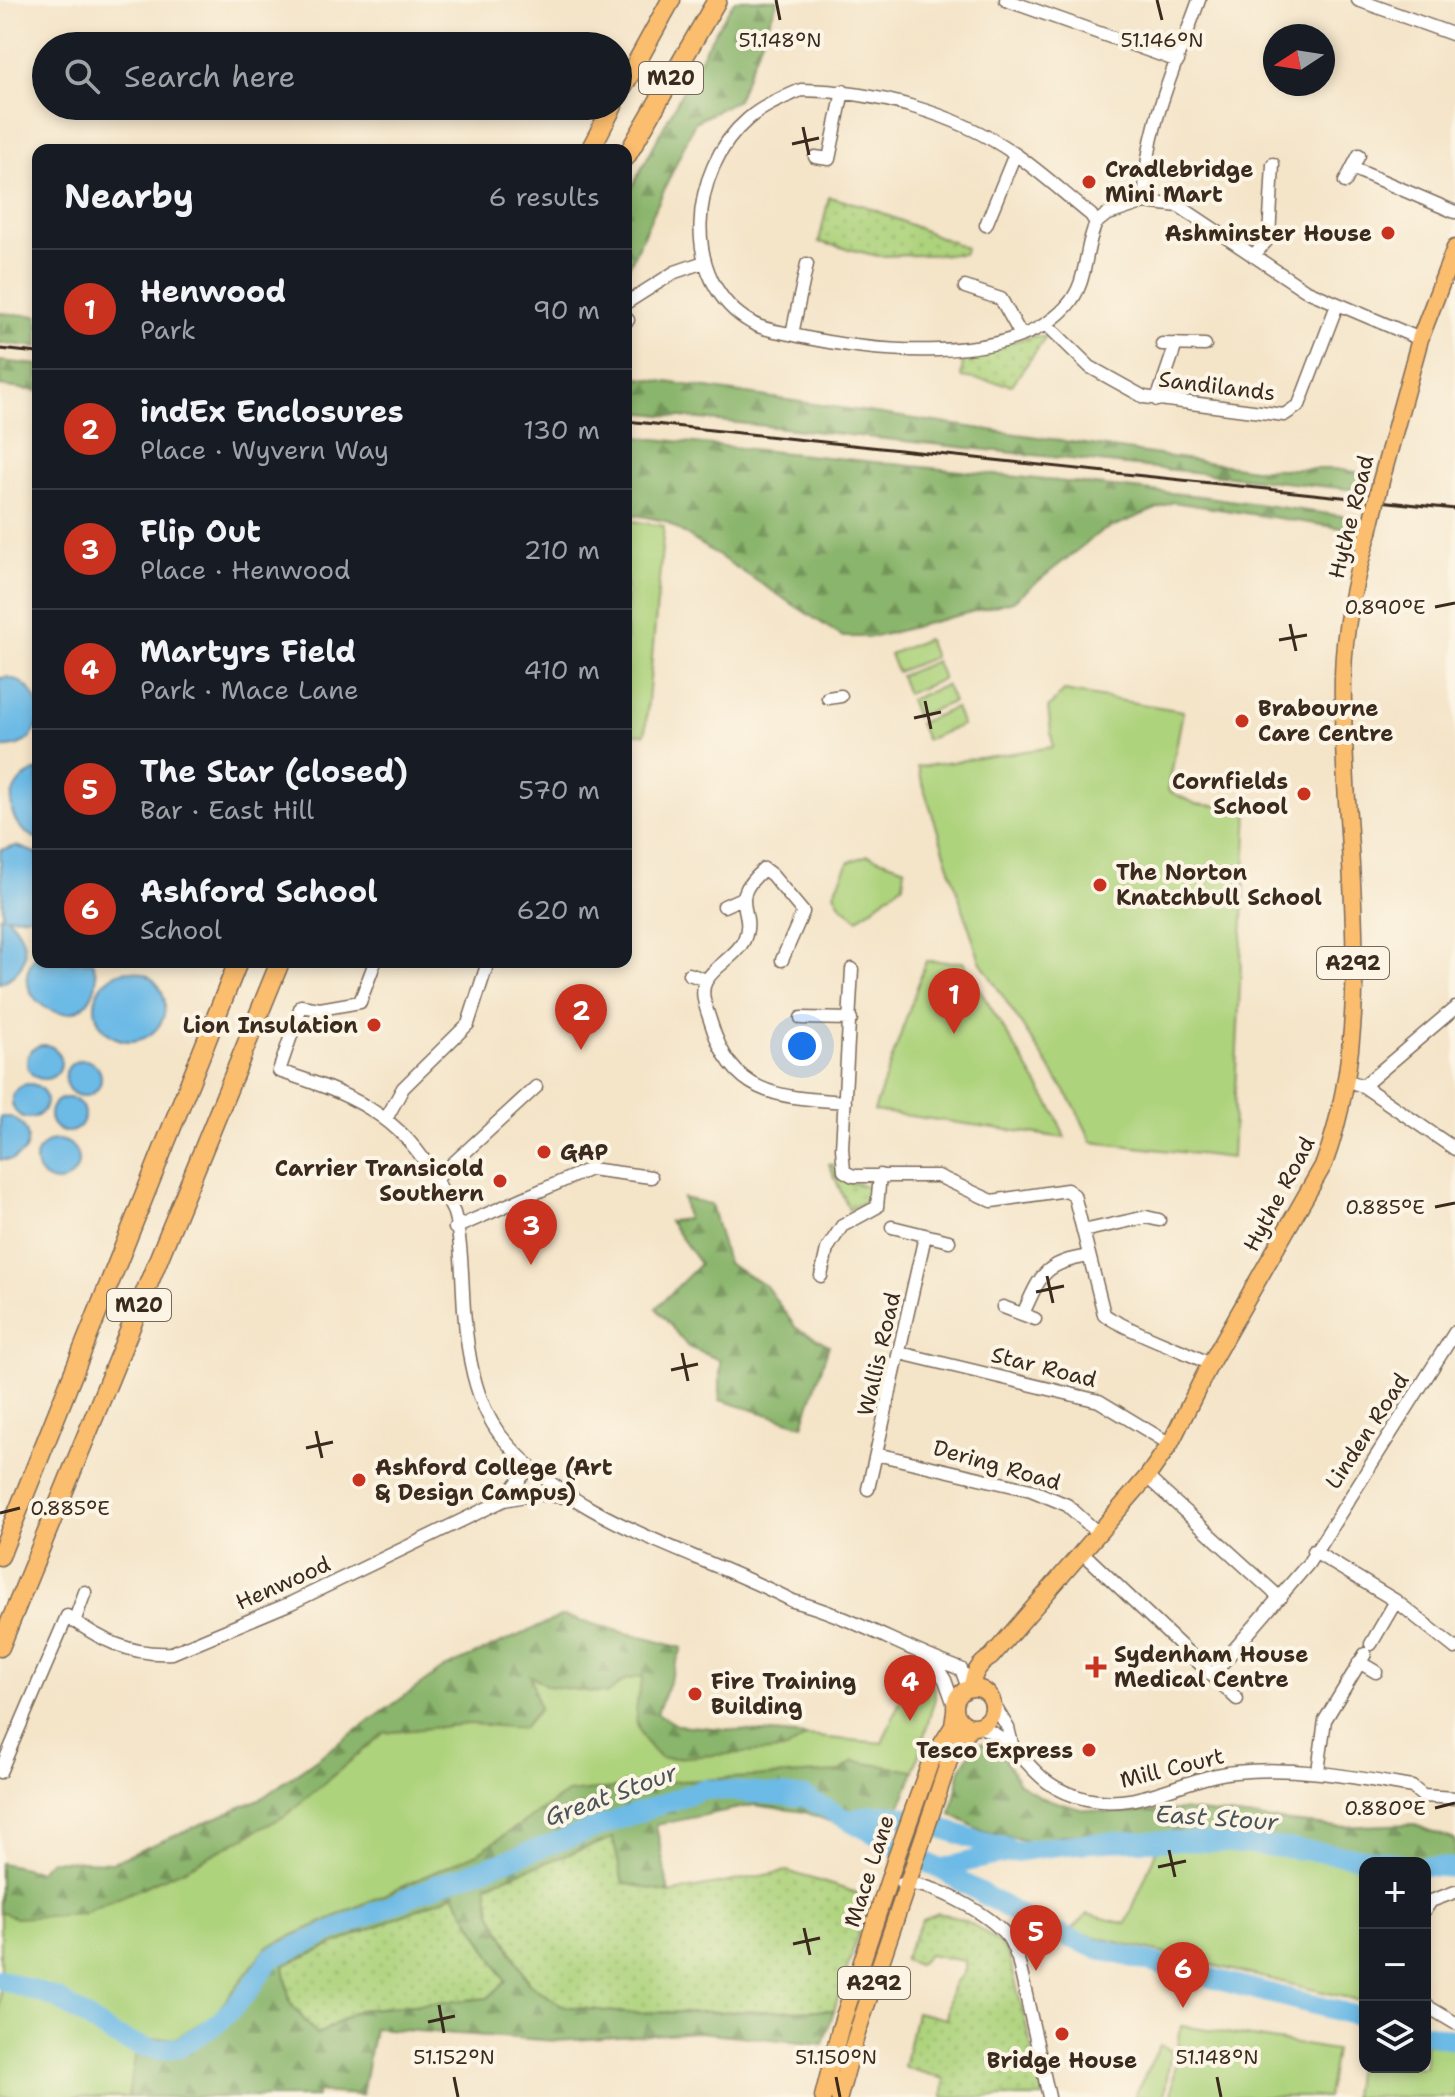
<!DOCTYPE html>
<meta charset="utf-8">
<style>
body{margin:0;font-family:"Shantell Sans",sans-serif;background:#242831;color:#f1f3f6}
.controls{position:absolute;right:24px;bottom:24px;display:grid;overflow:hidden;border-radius:16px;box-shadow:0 4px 12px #0003}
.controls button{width:72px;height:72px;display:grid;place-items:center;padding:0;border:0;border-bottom:2px solid #363941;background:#171b24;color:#f1f3f6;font:40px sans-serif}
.compass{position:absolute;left:1263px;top:24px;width:72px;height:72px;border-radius:50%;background:#171b24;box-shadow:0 4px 12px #0003;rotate:258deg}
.you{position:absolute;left:802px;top:1046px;width:28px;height:28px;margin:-20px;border:6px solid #fff;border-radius:50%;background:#1a73e8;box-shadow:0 0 0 12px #1a73e833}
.badge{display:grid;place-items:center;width:52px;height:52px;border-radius:50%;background:#c8321e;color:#fff;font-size:26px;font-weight:700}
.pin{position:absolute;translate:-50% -66px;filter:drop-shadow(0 2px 4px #0008)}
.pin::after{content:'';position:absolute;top:42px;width:28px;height:24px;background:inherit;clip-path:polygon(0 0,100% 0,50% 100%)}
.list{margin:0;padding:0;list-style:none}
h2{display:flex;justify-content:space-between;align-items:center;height:104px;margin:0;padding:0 32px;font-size:34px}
h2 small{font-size:26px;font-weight:400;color:#9ea1a6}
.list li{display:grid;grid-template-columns:52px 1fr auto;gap:24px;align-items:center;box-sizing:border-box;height:120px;padding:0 32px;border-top:2px solid #363941}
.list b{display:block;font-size:30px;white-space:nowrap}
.list p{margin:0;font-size:26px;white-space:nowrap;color:#9ea1a6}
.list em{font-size:26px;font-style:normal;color:#9ea1a6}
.icon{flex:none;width:44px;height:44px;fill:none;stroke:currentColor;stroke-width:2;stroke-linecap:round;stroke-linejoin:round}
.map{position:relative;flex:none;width:1455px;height:2097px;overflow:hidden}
.search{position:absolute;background:#171b24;box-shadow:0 4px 12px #0003;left:32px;top:32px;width:600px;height:88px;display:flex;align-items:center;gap:20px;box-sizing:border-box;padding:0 28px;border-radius:44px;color:#9ea1a6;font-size:30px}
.panel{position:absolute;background:#171b24;box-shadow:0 4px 12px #0003;left:32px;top:144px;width:600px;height:824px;border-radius:16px}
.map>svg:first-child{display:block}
.grass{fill:url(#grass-dots);stroke:#747e4e;stroke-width:2}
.forest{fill:url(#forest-firs);stroke:#627045;stroke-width:2;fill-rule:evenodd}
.green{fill:#aed37d;stroke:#747e4e;stroke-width:2}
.water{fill:#6cbae6;stroke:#547282;stroke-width:2}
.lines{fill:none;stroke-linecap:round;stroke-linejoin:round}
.river{stroke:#6cbae6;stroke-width:20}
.minor-casing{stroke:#7c6b5a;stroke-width:15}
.major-casing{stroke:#7c6b5a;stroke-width:19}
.highway-casing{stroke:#7c6b5a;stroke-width:21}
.minor{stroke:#fff;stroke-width:12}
.major{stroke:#fbbd6e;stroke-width:16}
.highway{stroke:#fbbd6e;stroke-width:18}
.rail{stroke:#3b2a1e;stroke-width:3}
.major-bridge-casing{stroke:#7c6b5a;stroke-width:19;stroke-linecap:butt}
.major-bridge{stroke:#fbbd6e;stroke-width:16}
.ticks{fill:none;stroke:#3b2a1e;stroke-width:3}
.poi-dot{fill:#c8321e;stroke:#fcf5e5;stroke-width:3}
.labels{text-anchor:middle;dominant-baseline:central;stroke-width:8;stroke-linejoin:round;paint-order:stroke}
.shield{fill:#fcf5e5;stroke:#75675a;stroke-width:2}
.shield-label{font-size:20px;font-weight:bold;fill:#3b2a1e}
.poi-label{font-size:22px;font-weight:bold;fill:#3b2a1e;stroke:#fcf5e5;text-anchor:start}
.street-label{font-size:22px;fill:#3b2a1e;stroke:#fcf5e5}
.water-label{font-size:24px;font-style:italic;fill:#4a555a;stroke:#fcf5e5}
.ticks-label{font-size:20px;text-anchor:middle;fill:#3b2a1e;stroke:#fcf5e5;stroke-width:8;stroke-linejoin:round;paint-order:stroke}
</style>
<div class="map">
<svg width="1455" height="2097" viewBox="0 0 1455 2097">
<defs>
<pattern id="grass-dots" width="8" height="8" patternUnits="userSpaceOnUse" patternTransform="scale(2)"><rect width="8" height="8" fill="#aed37d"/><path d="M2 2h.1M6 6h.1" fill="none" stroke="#97b56c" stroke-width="1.8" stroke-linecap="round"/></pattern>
<pattern id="forest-firs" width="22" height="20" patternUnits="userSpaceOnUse" patternTransform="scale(2)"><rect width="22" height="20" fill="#8ab56c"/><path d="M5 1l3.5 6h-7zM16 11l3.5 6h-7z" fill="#729358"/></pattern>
</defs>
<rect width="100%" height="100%" fill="#fcf5e5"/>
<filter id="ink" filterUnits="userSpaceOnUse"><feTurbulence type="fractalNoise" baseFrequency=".0125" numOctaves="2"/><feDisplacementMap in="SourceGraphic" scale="16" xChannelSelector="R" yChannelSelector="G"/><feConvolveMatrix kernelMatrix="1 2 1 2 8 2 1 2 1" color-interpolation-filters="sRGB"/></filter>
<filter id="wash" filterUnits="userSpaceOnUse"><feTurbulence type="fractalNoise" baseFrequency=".006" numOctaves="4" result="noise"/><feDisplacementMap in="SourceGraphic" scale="32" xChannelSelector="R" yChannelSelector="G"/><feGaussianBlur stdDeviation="1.8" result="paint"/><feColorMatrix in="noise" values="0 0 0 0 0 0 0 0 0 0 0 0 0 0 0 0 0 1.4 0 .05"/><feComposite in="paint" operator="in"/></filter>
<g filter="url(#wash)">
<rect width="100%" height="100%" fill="#f4e4c8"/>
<path class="grass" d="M829,197l36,9 101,42 -3,6 -85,2 -59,-14z
M1035,336l11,1 -34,48 -51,-8 3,-24z
M829,1164l5,1c6,20 18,16 35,22l2,11 -22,12z
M613,1837l10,46 46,10 118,-22 83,26 -36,113 -209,3 -62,-7 -34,-23 -38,-71 -5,-28z
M454,1894l52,88 -17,16 -131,12 -41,25 -27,-32 -7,-38z
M937,1913c25,2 58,22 72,43l35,141h-101l1,-18 -40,-12 12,-55 30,7c2,-10 3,-26 8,-35 6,-10 13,-8 11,-23l-37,-6 -10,10 -15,-5 19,-40z"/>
<path class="forest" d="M735,0h43l-41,100 -42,22 -69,151v-75l80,-151z
M0,313l38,3v31l-38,-4z
M0,361l38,4v26l-38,-5z
M626,376l627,93h81l36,5 -3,17 -741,-80z
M626,436l574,60 158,22 -3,12 -182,-28 -73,30 -87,69 -138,36h-32l-178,-116 -39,-8z
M683,1198l28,6 16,59 39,23 30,42 33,17 -26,80 -83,-25v-40l-32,-13 -32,-39 44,-44 -31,-43 18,-2z
M563,1616l119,32 -25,65 20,12 130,11 -20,14 -126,9 -19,-19 -17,-60 -18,14 -60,-8 -16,-10 8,33 -16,20 -54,-5 -85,9 -99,83 -98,52 -105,46 -65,5 -17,125v-181l39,8 11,-11 63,2 149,-64 182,-130z
M988,1742l13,10 17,30 22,15 40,12 35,4 66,-3 157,17 75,-3 42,16v27l-196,-24 -117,-9 -80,1 -29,7 -51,-11 -31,-17 10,-45 14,-25z
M853,1761l61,10 -28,71 -81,-30 -51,-7 -98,20 13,68 -46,-10 -10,-45 -126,46 4,28 37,71 35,23 62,7 209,-3 -11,34 -125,-12 -141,9 -183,-13 -12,67 -45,-3v5h-258l37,-64 119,-19 52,-67 212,-95 88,-59 112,-12 160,-9zM454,1894l52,87 -18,17 -130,12 -41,25 -27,-32 -6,-38z"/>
<path class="green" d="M626,520l38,6 -19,208 -19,-1z
M927,639l7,18 -37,15 -7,-18z
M936,661l7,18 -36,15 -7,-18z
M946,685l7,17 -37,15 -7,-17z
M1064,691l119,20 -15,80 28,13 52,5 -16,349 -140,-16 -18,-37 -94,-144 -63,-194 136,-20 -5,-39z
M955,708l7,17 -36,15 -7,-17z
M868,855l37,13 -2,16 -45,35 -18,-15 -6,-11 15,-31z
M926,961l37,1 92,151 10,25 -191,-27z
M915,1667c14,9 20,14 20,31l-21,73 -60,-10 -15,11 -160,9 -112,12 -88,59 -212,95 -52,67 -39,24 -38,2 -10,57h-128v-185l16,6 66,-4 105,-46 98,-52 99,-83 85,-9 54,4 16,-19 -8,-33 16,10 60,8 18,-14 18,-4c-10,39 -13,54 18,83l126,-9 20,-14 75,7z
M1160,1841l205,23v138l-294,-71 16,-17 39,10z
M1181,2026l154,24 -8,47h-156z
M1360,2033l5,1v33h60v-24l30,5v49h-103z
M1160,2045l11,5 -7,47h-30z"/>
<path class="water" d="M7,677c47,11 41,74 -7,70v-69z
M38,770v69c-35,-12 -36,-58 0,-69z
M17,846l21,8v56l-9,6 -22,1c23,21 26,52 -7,66v-67h3l-3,-66z
M38,953v9h54c5,10 6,21 1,31 -21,48 -93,0 -55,-40z
M95 1006a35 35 0 1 1 70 0a35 35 0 1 1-70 0Z
M27 1062a17 17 0 1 1 34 0a17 17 0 1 1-34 0Z
M65 1078a18 18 0 1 1 36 0a18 18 0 1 1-36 0Z
M12 1101a17 17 0 1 1 34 0a17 17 0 1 1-34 0Z
M50 1115a17 17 0 1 1 34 0a17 17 0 1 1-34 0Z
M10,1117c16,6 22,20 14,35l-12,8h-12v-43z
M36 1161a21 21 0 1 1 42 0a21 21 0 1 1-42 0Z"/>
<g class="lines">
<path class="river" d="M850,1821c52,-23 104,20 157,26
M1425,1866l30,2
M940,1869c154,-44 303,-29 459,-6
M0,1979l58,20 54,36 24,10 22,5 22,-3 38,-24 31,-32 22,-33 164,-72 268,-97 102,8 135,72 98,57 57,22 270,70
M1425,2033l30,7"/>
</g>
</g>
<g filter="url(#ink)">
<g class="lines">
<defs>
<path id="minor" d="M1006,0l172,61
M1358,0l97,35
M801,90c73,1 153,22 214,64 26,18 51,41 76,61l5,8c-13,28 -7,60 -30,84 -55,60 -196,45 -268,29 -14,-4 -33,-5 -46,-13 -73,-41 -63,-154 -4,-204 15,-13 35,-21 53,-29z
M815,157l14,2 14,-68
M1352,168l103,44
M1345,182l14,-27
M1145,202c-2,-70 31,-137 54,-202
M1096,223l10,-8 39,-13 34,4 126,84 115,49
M986,225l29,-71
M1253,256l16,-18 4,-74
M965,287l36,12 20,36
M626,303l49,-31 29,-10
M626,318l2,2
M1046,324l44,43 54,30 140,18 15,-10 38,-100
M792,334l15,-70
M1162,344l43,1
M1157,400l19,-56
M828,698l13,-2
M724,906l18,-8
M782,960l21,-48 -31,-37 -8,-6c-39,33 -7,40 -20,71 -8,17 -29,25 -38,41 -7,12 1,29 5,42 22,74 69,74 134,79
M375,962l-15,40 -40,7 -19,-3 -22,65c69,22 122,43 158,110 5,10 13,22 17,32 8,26 8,69 10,97 3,41 10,91 37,126 69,86 196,115 292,165 58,15 111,48 168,68l7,19
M852,969l-10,179 2,23 9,5h85l54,25 75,-11 7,5 30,119c12,12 84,38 106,50
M689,974l17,6
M801,1018l50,1
M1346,1080l17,6 92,63
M1363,1086l92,-78
M386,1119l17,-31 65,-64 20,-62
M436,1179l100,-92
M892,1227l57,14
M455,1228l135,-59 61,8
M1083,1231l63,-14 13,3
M821,1276l6,-27 15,-23 35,-19 3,-32
M1003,1307l32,12
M1023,1314c18,-40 21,-51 66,-58
M900,1353l199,48 71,43
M876,1454l155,36 36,15 31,28
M1147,1477l133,121
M868,1489l57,-253
M504,1500l26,-34
M1081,1551l156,148
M1313,1551l83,50 59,47
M74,1622l11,-30
M1371,1644l25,-43
M933,1661l12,19 9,25
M1359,1662l17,10
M1213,1674l95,-110 147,-232
M993,1703l15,25 4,16
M978,1726c53,20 46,58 108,73 55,12 97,-22 149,-27 61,-6 118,5 177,15l11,9 32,2
M1318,1771l7,-51 40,-66
M0,1772l67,-156c32,23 64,40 105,37l119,-50 213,-103 32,-6 30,3
M902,1884c29,-3 87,30 105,52 5,6 8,16 11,23l31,138
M1425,1910l6,-9 24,-9
M1425,2005l30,18"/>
<path id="major" d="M1381,481l39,-142 35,-91
M972,1687c1,-14 7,-23 19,-30l156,-180 23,-33 40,-80 114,-200c57,-155 16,-328 19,-489 1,-47 12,-98 26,-143
M955 1707a19 19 0 1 1 38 0a19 19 0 1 1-38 0Z
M823,2097l17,-68 56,-171 34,-95 23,-37 2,-15
M839,2097l17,-61 96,-284 19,-26"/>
<path id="highway" d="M618,96l53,-96
M590,150l23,-44
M626,157l91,-157
M0,1556l238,-594
M0,1647l280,-685"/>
</defs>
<use href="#minor" class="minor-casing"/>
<use href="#major" class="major-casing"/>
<use href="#highway" class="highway-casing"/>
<use href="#minor" class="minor"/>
<use href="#major" class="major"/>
<use href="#highway" class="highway"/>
<path class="rail" d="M0,349l38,4
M626,421l829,88"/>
<defs>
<path id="major-bridge" d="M1369,532l12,-51"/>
</defs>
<use href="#major-bridge" class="major-bridge-casing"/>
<use href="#major-bridge" class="major-bridge"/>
</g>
</g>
<path class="ticks" d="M776,0l4,20M1157,0l5,20M803,127l6,28M792,144l27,-6M1435,607l20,-4M1290,624l6,27M1279,640l28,-5M925,701l6,28M914,718l27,-6M1435,1207l20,-4M1047,1276l6,27M1036,1292l28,-6M682,1353l6,28M671,1370l27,-6M316,1431l6,27M306,1448l27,-6M0,1513l20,-5M1435,1808l20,-5M1169,1850l6,27M1158,1867l28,-6M804,1928l6,27M793,1944l27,-6M439,2005l5,28M428,2022l27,-6M454,2077l4,20M836,2077l4,20M1217,2077l4,20"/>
<g class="poi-dot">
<circle cx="1089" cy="182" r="8"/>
<circle cx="1388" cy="233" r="8"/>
<circle cx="1242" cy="721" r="8"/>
<circle cx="1304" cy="794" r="8"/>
<circle cx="1100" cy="885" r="8"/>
<circle cx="374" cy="1025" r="8"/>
<circle cx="544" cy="1152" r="8"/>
<circle cx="500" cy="1181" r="8"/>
<circle cx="359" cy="1480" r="8"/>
<path d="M1092 1655h8v8h8v8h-8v8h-8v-8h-8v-8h8z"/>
<circle cx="695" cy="1694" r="8"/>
<circle cx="1089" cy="1750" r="8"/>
<circle cx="1062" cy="2034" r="8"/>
</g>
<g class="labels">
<g class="shield">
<rect x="639" y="62" width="64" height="32" rx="6"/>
<rect x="1317" y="947" width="72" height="32" rx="6"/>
<rect x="107" y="1289" width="64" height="32" rx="6"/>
<rect x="838" y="1967" width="72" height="32" rx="6"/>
</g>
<g class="shield-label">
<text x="671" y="78">M20</text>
<text x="1353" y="963">A292</text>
<text x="139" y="1305">M20</text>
<text x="874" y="1983">A292</text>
</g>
<g class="poi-label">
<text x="1105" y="169">Cradlebridge<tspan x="1105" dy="25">Mini Mart</tspan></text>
<text x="1372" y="233" text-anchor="end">Ashminster House</text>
<text x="1258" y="708">Brabourne<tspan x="1258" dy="25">Care Centre</tspan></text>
<text x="1288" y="781" text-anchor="end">Cornfields<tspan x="1288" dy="25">School</tspan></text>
<text x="1116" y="872">The Norton<tspan x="1116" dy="25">Knatchbull School</tspan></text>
<text x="358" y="1025" text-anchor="end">Lion Insulation</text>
<text x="560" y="1152">GAP</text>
<text x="484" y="1168" text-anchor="end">Carrier Transicold<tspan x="484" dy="25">Southern</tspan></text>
<text x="375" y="1467">Ashford College (Art<tspan x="375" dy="25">&amp; Design Campus)</tspan></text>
<text x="1114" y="1654">Sydenham House<tspan x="1114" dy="25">Medical Centre</tspan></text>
<text x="711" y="1681">Fire Training<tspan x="711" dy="25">Building</tspan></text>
<text x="1073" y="1750" text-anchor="end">Tesco Express</text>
<text x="1062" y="2060" text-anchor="middle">Bridge House</text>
</g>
<g class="street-label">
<text transform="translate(1217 386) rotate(7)">Sandilands</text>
<text transform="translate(1351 517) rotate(-76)">Hythe Road</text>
<text transform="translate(1279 1194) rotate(-62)">Hythe Road</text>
<text transform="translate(879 1354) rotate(-77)">Wallis Road</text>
<text transform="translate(1044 1367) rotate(14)">Star Road</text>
<text transform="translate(1367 1431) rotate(-57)">Linden Road</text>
<text transform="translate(997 1465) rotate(16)">Dering Road</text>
<text transform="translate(283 1583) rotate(-24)">Henwood</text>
<text transform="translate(1172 1768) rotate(-14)">Mill Court</text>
<text transform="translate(869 1871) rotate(-72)">Mace Lane</text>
</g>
<g class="water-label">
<text transform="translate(611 1795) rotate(-20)">Great Stour</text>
<text transform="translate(1217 1818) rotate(4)">East Stour</text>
</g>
</g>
<g class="ticks-label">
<text x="780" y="47">51.148°N</text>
<text x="1162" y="47">51.146°N</text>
<text x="1385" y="614">0.890°E</text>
<text x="1385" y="1214">0.885°E</text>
<text x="70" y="1515">0.885°E</text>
<text x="1385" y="1815">0.880°E</text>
<text x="454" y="2064">51.152°N</text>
<text x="836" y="2064">51.150°N</text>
<text x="1217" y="2064">51.148°N</text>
</g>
</svg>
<div class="controls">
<button>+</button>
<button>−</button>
<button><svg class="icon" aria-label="layers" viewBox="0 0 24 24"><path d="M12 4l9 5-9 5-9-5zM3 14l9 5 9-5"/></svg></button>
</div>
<svg class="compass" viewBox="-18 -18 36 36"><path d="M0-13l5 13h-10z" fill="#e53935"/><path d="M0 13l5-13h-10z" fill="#9ea1a6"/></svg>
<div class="you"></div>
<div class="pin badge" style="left:954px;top:1034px">1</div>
<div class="pin badge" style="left:581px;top:1050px">2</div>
<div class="pin badge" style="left:531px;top:1265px">3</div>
<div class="pin badge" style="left:910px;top:1721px">4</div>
<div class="pin badge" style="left:1036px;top:1971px">5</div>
<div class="pin badge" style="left:1183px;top:2008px">6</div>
<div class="search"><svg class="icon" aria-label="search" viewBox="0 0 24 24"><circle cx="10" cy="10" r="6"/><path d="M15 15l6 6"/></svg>Search here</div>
<section class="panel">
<h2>Nearby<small>6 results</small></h2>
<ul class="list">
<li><span class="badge">1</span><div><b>Henwood</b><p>Park</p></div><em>90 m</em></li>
<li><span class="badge">2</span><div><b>indEx Enclosures</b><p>Place · Wyvern Way</p></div><em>130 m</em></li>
<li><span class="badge">3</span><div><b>Flip Out</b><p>Place · Henwood</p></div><em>210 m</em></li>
<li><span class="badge">4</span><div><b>Martyrs Field</b><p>Park · Mace Lane</p></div><em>410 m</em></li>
<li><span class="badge">5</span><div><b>The Star (closed)</b><p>Bar · East Hill</p></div><em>570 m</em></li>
<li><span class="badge">6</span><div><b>Ashford School</b><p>School</p></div><em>620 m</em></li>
</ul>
</section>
</div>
